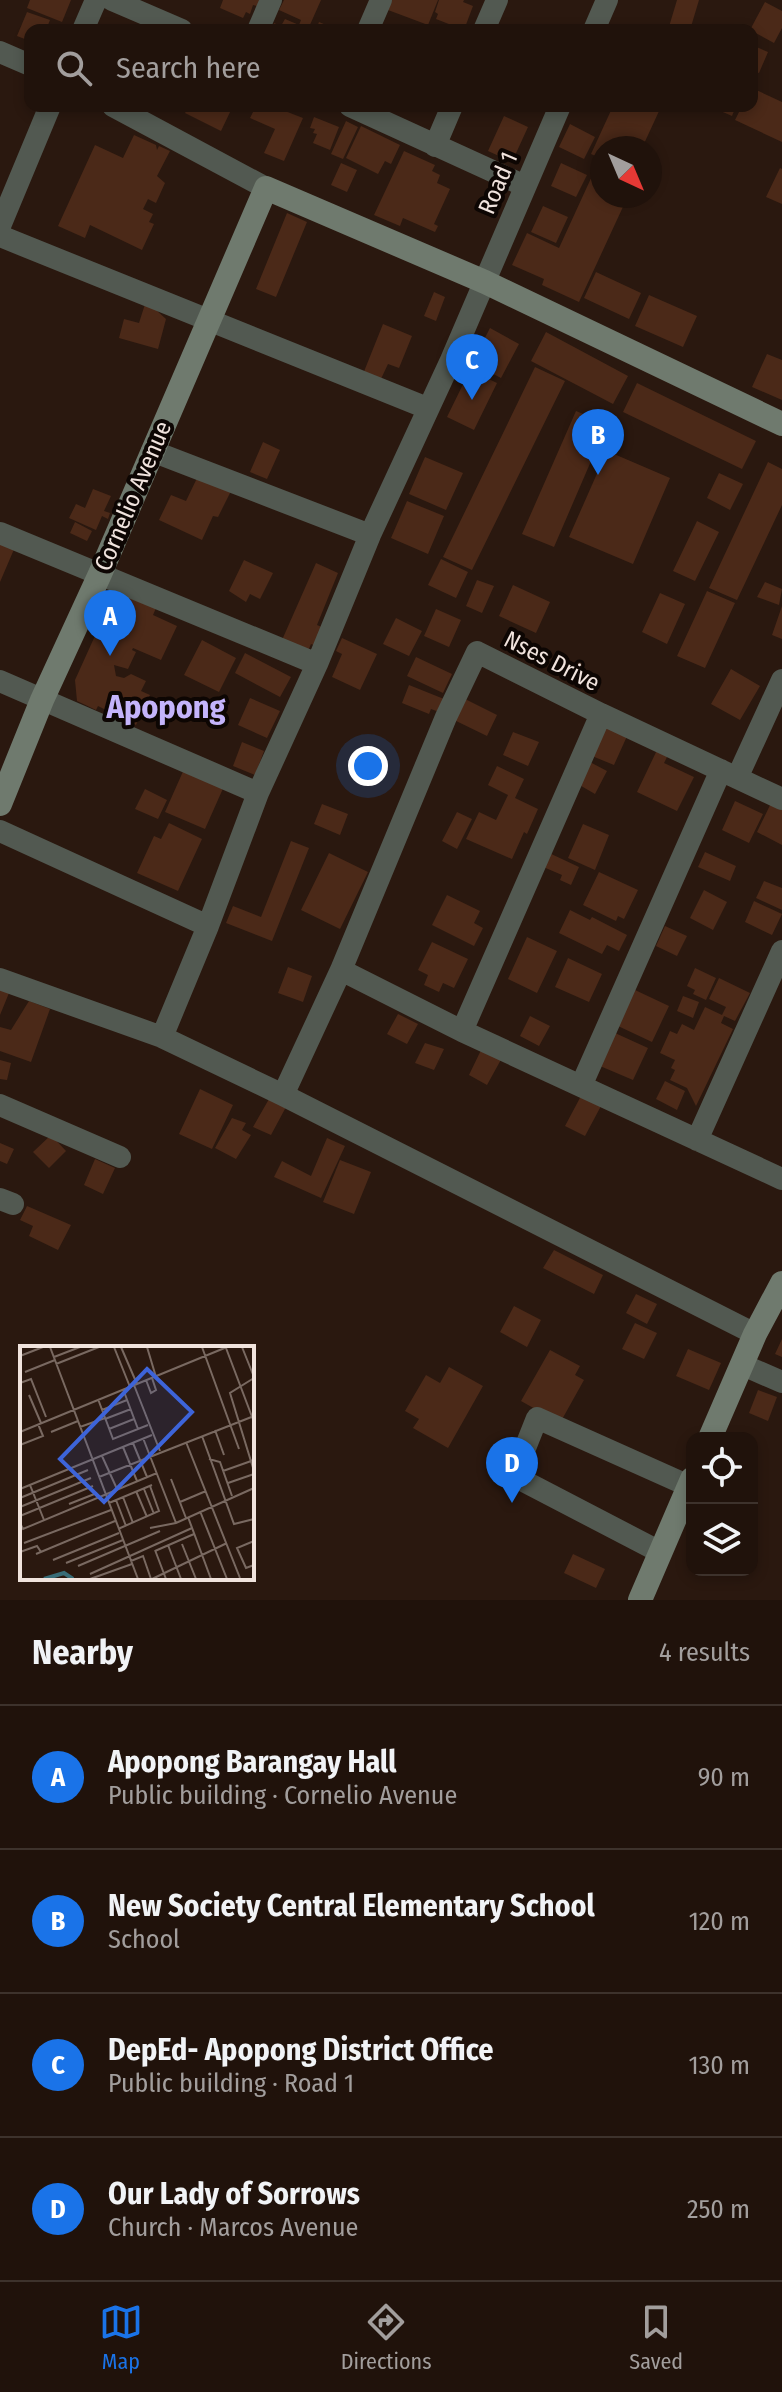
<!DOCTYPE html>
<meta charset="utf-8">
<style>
body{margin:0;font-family:"Fira Sans Condensed",sans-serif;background:#281b14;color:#f1f3f6}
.controls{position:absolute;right:24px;bottom:24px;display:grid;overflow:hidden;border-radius:16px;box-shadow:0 4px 12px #0003}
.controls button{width:72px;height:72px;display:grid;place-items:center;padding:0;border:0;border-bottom:2px solid #3d322c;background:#20120b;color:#f1f3f6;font:40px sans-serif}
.compass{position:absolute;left:590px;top:136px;width:72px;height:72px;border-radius:50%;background:#20120b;box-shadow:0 4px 12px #0003;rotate:136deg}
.you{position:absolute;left:368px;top:766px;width:28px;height:28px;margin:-20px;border:6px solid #fff;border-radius:50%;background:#1a73e8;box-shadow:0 0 0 12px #1a73e833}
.badge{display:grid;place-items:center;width:52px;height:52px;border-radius:50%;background:#1a73e8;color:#fff;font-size:26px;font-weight:700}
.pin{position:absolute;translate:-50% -66px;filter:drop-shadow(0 2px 4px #0008)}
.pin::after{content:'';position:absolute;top:42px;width:28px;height:24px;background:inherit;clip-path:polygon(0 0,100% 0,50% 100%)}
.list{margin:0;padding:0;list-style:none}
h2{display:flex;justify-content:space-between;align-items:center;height:104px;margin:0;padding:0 32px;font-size:34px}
h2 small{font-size:26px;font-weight:400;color:#a29e9d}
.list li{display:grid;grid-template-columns:52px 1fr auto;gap:24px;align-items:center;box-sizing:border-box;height:144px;padding:0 32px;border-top:2px solid #3d322c}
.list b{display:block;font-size:30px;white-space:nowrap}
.list p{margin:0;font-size:26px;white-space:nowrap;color:#a29e9d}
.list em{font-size:26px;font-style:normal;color:#a29e9d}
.icon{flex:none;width:44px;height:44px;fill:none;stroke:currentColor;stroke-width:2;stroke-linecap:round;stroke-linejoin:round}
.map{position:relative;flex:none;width:782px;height:1600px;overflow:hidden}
.search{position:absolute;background:#20120b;box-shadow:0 4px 12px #0003;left:24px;right:24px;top:24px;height:88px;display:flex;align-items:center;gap:20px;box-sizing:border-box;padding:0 28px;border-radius:16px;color:#a29e9d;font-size:30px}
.sheet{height:680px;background:#20120b}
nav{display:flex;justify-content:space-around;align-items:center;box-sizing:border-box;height:112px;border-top:2px solid #3d322c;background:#20120b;font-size:22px;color:#a29e9d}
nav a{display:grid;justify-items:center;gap:4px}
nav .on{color:#1a73e8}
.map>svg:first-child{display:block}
.building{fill:#4b2918}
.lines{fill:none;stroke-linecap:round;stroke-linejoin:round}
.street{stroke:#525951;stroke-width:22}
.secondary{stroke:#6f7a6e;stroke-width:24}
.labels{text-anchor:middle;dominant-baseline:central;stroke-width:8;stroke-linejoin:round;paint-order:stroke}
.street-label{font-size:24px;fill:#f0e3dd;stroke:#0d0603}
.district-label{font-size:32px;font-weight:bold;fill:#c4b4fb;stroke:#0d0603}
.inset-river{fill:none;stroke:#386c77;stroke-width:4}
.inset-road{fill:none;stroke:#796961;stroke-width:2}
.view{fill:#3d64d9;fill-opacity:0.15;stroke:#3d64d9;stroke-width:4}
.inset-edge{fill:none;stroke:#f0e3dd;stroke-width:4}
</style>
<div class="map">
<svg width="782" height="1600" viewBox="0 0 782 1600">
<rect width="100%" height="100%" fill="#2a180f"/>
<path class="building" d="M30,0h41l-9,22 -35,-14z
M223,0h37l-3,6 -4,-1 -3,9 -4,-2 -3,6 -23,-10z
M284,0h37l-12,27 6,3h-43l2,-7 7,3 4,-7 14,6 2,-5 -22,-10z
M392,0h46l-10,25 -40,-15z
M439,0h25l-1,2 10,4 -9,24 -28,-11 2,-5 -3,-2z
M677,0h22l-9,30h-22z
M765,2l17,9v17l-8,15 -24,-13z
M27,12l23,8 -4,10h-16v11l-13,-5z
M319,22l19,8h-22z
M752,45l16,7 -9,21 -7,-2z
M752,88l30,14v40l-47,-22 7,-14h10z
M189,106h34l8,4 -10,21 -36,-18z
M256,106h32l-3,5 18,7 -19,43 -20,-8 11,-24 -25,-11z
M613,106h40l7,3 -18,39h-40v11l-11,-5z
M709,106h27l-4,10z
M504,116l24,11 -16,35 -24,-11z
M314,117l25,10 -9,23 -17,-7 4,-9 -4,-1 2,-4 -5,-1z
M346,121l12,6 -15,32 -12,-5z
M570,124l25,13 -11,22 -25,-12z
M361,126l39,19 -9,19 -6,-3 -7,13 -32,-16z
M134,135l22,10 1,5 2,-4 11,5 -13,25 8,7 -9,20 -8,-4 -5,10 10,5 -4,8 5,2 -12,26 -52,-25 -5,13 -27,-12 37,-81 28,13z
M404,151l31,14 -3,6 8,4 -3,8 13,6 -16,35 4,2 -3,6 -32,-14 -3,8 -26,-11z
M341,163l16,7 -10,22 -16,-7z
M561,163l26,12 -11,22 -25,-11z
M598,163l4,2v31h26l-49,106 -37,-17 2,-6 -32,-14 15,-32 32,15z
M780,168l2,1v35l-16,-7z
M543,206l25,11 -12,26 -25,-11z
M287,213l20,9 -31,75 -20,-8z
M596,272l45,21 -12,26 -45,-21z
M434,292l11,5 -9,24 -12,-5z
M649,295l48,21 -14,31 -48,-21z
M146,301l20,18 -8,30 -39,-11 5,-19 15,4z
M383,324l29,12 -13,32 -11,-4 -8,17 -17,-7z
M490,328l29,16 -18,34 -29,-15z
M546,332l82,44 -15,28 -82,-43z
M767,354l15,6v40l-30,-13z
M535,367l30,14 -93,189 -29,-13z
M470,370l27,13 -23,47 -27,-13z
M637,383l119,58 -14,28 -119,-57z
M576,411l31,13 -53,123 -32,-13z
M263,442l17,8 -13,29 -17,-7z
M607,451l63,27 -37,86 -64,-27z
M425,457l38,16 -17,37 -37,-16z
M768,462l14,7v36l-45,95 -28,-12z
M719,473l24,11 -13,26 -23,-12z
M199,474l33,15 -14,28 -5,-1 -11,24 -43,-20 12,-25 15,6z
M93,489l18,7 -7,15 6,2 -2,6 -6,-3 -6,14 -27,-12 7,-14 9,4z
M407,501l37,15 -16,38 -37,-16z
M697,521l22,11 -24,49 -22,-10z
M75,522l17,9 -5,10 -17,-8z
M0,541l15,6 -15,35z
M441,559l27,13 -12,26 -28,-13z
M244,560l29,13 -13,26 -10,-5 -4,8 -17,-11z
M316,563l22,10 -21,52 9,4 -8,18 -7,-3 -3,7 -26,-11z
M477,580l17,6 -12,27 -16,-7z
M765,582l17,7 -3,16 -22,-8z
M513,585l37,17 -14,31 -37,-17z
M707,591l28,12 -30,65 -28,-12z
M660,593l25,11 -18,40 -25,-12z
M113,596l11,5 7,-4 25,11 -3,7 24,11 -16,34 -28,-12 -1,2 4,2 -8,17 -14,-4 2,11 8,2 7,-4 15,7 -5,10 9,4 -14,30 -38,-19 -2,4 -19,-9 -2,-21z
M782,606v33l-10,-4z
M436,609l25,11 -12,27 -25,-11z
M396,618l26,13 -13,25 -26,-12z
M342,638l35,16 -17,36 -28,-13 10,-23 -6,-3z
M202,640l34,18 -17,34 -35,-17z
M245,653l46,24 -11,20 -45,-24z
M416,657l36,17 -9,19 -36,-17z
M731,669l29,17 -20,34 -29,-16z
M409,685l35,14 -5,13 -8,-3 -2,5 -27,-11z
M250,698l30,13 -13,27 -29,-13z
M463,698l34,17 -10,21 -35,-17z
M606,724l22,10 -14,31 -22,-9z
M513,732l26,10 -11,24 -25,-11z
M242,742l22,9 -9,24 -22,-9z
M658,748l11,5 -5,10 30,14 -17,34 -40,-19z
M588,761l19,10 -12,23 -19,-11z
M497,766l27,13 -9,19 23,11 -11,25 -3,-2 -12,27 -46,-20 13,-27 17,8 12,-25 -20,-10z
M185,767l40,17 -20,45 -40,-17z
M145,789l22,11 -9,19 -23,-10z
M773,799l9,4v42l-25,-13z
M735,801l28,13 -14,29 -27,-13z
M322,804l26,10 -8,21 -26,-11z
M457,812l15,7 -15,30 -15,-8z
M169,823l33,16 -24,52 -41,-18 17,-37 7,3z
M583,824l26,11 -14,35 -27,-12z
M291,841l18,7 -37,93 -46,-18 7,-17 28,11z
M547,852l32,15 -8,18 -11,-5 2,-5 -21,-9z
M705,852l31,14 -6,15 -32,-14z
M329,853l39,19 -28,57 -39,-19z
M599,872l39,18 -14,29 -6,-3 -2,5 -33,-16z
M764,881l18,7v22l-26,-12z
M704,890l23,12 -14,28 -23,-12z
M447,895l33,16 -6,12 9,5 -9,18 -42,-21z
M754,901l28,13 -10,21 -27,-13z
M570,910l20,10 2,-3 35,18 -8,16 -12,-6 -5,9 -43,-21z
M665,926l22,10 -10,20 -21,-10z
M527,937l30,14 -20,42 -29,-14z
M432,942l36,17 -14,29 -11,-5 -4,9 -15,-7 4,-10 -10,-5z
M568,958l34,16 -13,28 -34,-15z
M288,967l24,9 -9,26 -25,-9z
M695,968l21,10 -10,22 -13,-6 2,-4 -8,-4z
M719,978l31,15 -15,28 -11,-5 -3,7 12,6 -37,77 -9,-18 -17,-8 5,-10 -4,-2 4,-8 -15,-7 10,-22 7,3 5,-10 12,6 11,-23 17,8 4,-8 -17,-8z
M0,989l9,4 -9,22z
M635,990l34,16 -17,36 -34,-16z
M683,996l16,6 -6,16 -16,-7z
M29,1001l21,8 -19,53 -31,-11v-24l11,3z
M398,1014l20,10 -11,20 -20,-10z
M530,1016l20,10 -11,20 -19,-10z
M615,1033l33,15 -15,32 -33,-14z
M425,1043l19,6 -10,21 -19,-7z
M483,1046l20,10 -16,29 -18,-10z
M0,1060l11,3 -4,17 -7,-1z
M665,1081l20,10 -8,19 -21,-11z
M200,1089l33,16 -21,44 -33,-15z
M581,1096l20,10 -16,30 -20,-10z
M269,1099l17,8 -15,28 -18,-8z
M232,1118l14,5 -4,7 9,5 -15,24 -21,-11z
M51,1135l15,16 -17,17 -16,-16z
M327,1138l18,8 -24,52 -47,-21 8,-16 29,15z
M0,1143l14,6 -7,15 -7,-3z
M95,1159l20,9 -12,26 -19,-9z
M340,1160l31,12 -17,42 -31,-12z
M27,1206l44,19 -13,25 -29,-14 4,-10 -13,-6z
M554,1250l49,25 -9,19 -51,-26z
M636,1294l21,10 -10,20 -21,-11z
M514,1306l27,14 -14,27 -27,-15z
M635,1323l22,10 -13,26 -22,-10z
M782,1339v18l-7,-3z
M688,1349l33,14 -12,27 -33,-14z
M550,1350l30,16 -5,9 9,5 -24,43 -39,-22z
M449,1367l34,19 -35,62 -35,-20 6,-9 -14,-8 21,-36 14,8z
M758,1390l19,7 -9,24 -19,-8z
M573,1554l32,15 -9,19 -32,-15z"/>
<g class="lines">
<path class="street" d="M112,0l70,30
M83,30l13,-30
M258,30l13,-30
M368,30l13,-30
M484,30l13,-30
M594,30l13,-30
M0,52l30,13
M113,106l153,82
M350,106l175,80
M435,146l17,-40
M0,226l50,-120
M0,236l427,172
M152,451l218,84
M0,533l317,131
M0,681l258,112
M737,778l45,-98
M0,831l208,95
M341,970l121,61 320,148
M0,979l162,58 121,58 472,239
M462,1031l139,-317
M162,1037l46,-111 50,-133 59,-129 53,-129 81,-175 109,-254
M581,1086l140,-316
M283,1095l58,-125 105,-253 31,-65 124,62 181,85
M0,1105l120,52
M697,1140l85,-189
M0,1199l13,5
M743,1365l39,17
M660,1552l-146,-76 23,-58 152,68"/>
<path class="secondary" d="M0,804l42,-104 58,-126 166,-386 219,94 297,142
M710,1438l45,-104 27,-51
M640,1600l52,-121"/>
</g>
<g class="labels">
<g class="street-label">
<text transform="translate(498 183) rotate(-67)">Road 1</text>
<text transform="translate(133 496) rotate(-67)">Cornelio Avenue</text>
<text transform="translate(552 661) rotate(27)">Nses Drive</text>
</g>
<g class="district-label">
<text x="166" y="707">Apopong</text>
</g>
</g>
<g transform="translate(20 1346)">
<rect width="234" height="234" fill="#2a180f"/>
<path class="inset-river" d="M24,233l20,-6 9,6"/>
<path class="inset-road" d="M30,1l88,232M94,1l16,40M101,1l16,37M127,1l9,30M182,1l37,102M222,1l12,30M206,2l28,74M0,10l23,-9M34,11l26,-10M36,18l43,-17M5,26l30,-12M234,32l-24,15 24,78M126,34l5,13 5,-3 -4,-12M0,37l11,-4 15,38M114,39l26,66M103,43l15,40M9,49l12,28M78,53l15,40 35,-14M82,64l25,-10M85,73l26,-10M60,81l25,-9M89,83l25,-10M195,84l9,25M0,86l207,-85M31,86l27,-11M182,90l32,88 20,-5M123,92l33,85M166,96l54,136M113,97l14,34M0,99l23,-9 -5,-12M103,101l14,34M82,110l15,33M189,113l11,3 12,34M203,125l31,-11M79,131l155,-61M151,133l15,39M208,137l26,-9M10,139l14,35M0,143l132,-54M124,143l10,25M116,145l11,26M103,151l10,26M0,152l68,-28M96,154l10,26M160,156l26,-11M89,157l43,-18M49,158l28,-11M0,161l71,-29M180,165l27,68M0,170l73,-30M168,171l23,62M0,177l3,6 134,-56M130,182l26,-5 78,-35M98,183l41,-18 -9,-25M234,195l-17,7 9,20 8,-3M4,197l87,-33M162,198l14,35M148,199l13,34M135,204l11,29M135,205l39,-17M0,206l17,-6 4,6M16,208l79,-33M33,214l66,-27M111,215l12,-5 8,23M46,217l57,-23M58,220l82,-35M70,228l102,-46M70,233l42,-15M132,233l75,-36"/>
<path class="view" d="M127,23l45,43 -88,90 -44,-43z"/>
<rect width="234" height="234" class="inset-edge"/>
</g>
</svg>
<div class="controls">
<button><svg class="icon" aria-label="locate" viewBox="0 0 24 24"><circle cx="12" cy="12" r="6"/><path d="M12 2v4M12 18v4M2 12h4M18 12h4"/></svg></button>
<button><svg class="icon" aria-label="layers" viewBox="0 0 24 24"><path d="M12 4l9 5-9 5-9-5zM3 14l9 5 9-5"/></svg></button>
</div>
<svg class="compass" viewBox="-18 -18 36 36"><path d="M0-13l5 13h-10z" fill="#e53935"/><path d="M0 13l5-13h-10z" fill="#a29e9d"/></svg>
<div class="you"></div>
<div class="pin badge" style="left:110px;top:656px">A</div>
<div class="pin badge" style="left:598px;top:475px">B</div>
<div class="pin badge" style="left:472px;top:400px">C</div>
<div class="pin badge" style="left:512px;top:1503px">D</div>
<div class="search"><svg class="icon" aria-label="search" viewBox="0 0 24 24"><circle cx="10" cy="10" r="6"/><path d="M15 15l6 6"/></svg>Search here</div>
</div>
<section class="sheet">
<h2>Nearby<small>4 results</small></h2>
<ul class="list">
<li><span class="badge">A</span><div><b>Apopong Barangay Hall</b><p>Public building · Cornelio Avenue</p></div><em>90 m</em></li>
<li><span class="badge">B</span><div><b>New Society Central Elementary School</b><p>School</p></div><em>120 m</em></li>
<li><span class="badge">C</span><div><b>DepEd- Apopong District Office</b><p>Public building · Road 1</p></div><em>130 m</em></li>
<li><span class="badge">D</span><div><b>Our Lady of Sorrows</b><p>Church · Marcos Avenue</p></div><em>250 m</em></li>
</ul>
</section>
<nav>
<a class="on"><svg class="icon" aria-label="map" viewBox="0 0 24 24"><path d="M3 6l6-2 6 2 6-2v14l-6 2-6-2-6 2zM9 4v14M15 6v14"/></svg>Map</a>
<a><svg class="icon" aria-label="directions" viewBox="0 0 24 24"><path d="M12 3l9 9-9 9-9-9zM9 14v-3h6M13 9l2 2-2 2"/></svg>Directions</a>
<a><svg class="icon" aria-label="saved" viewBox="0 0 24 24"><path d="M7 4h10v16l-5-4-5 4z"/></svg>Saved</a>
</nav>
